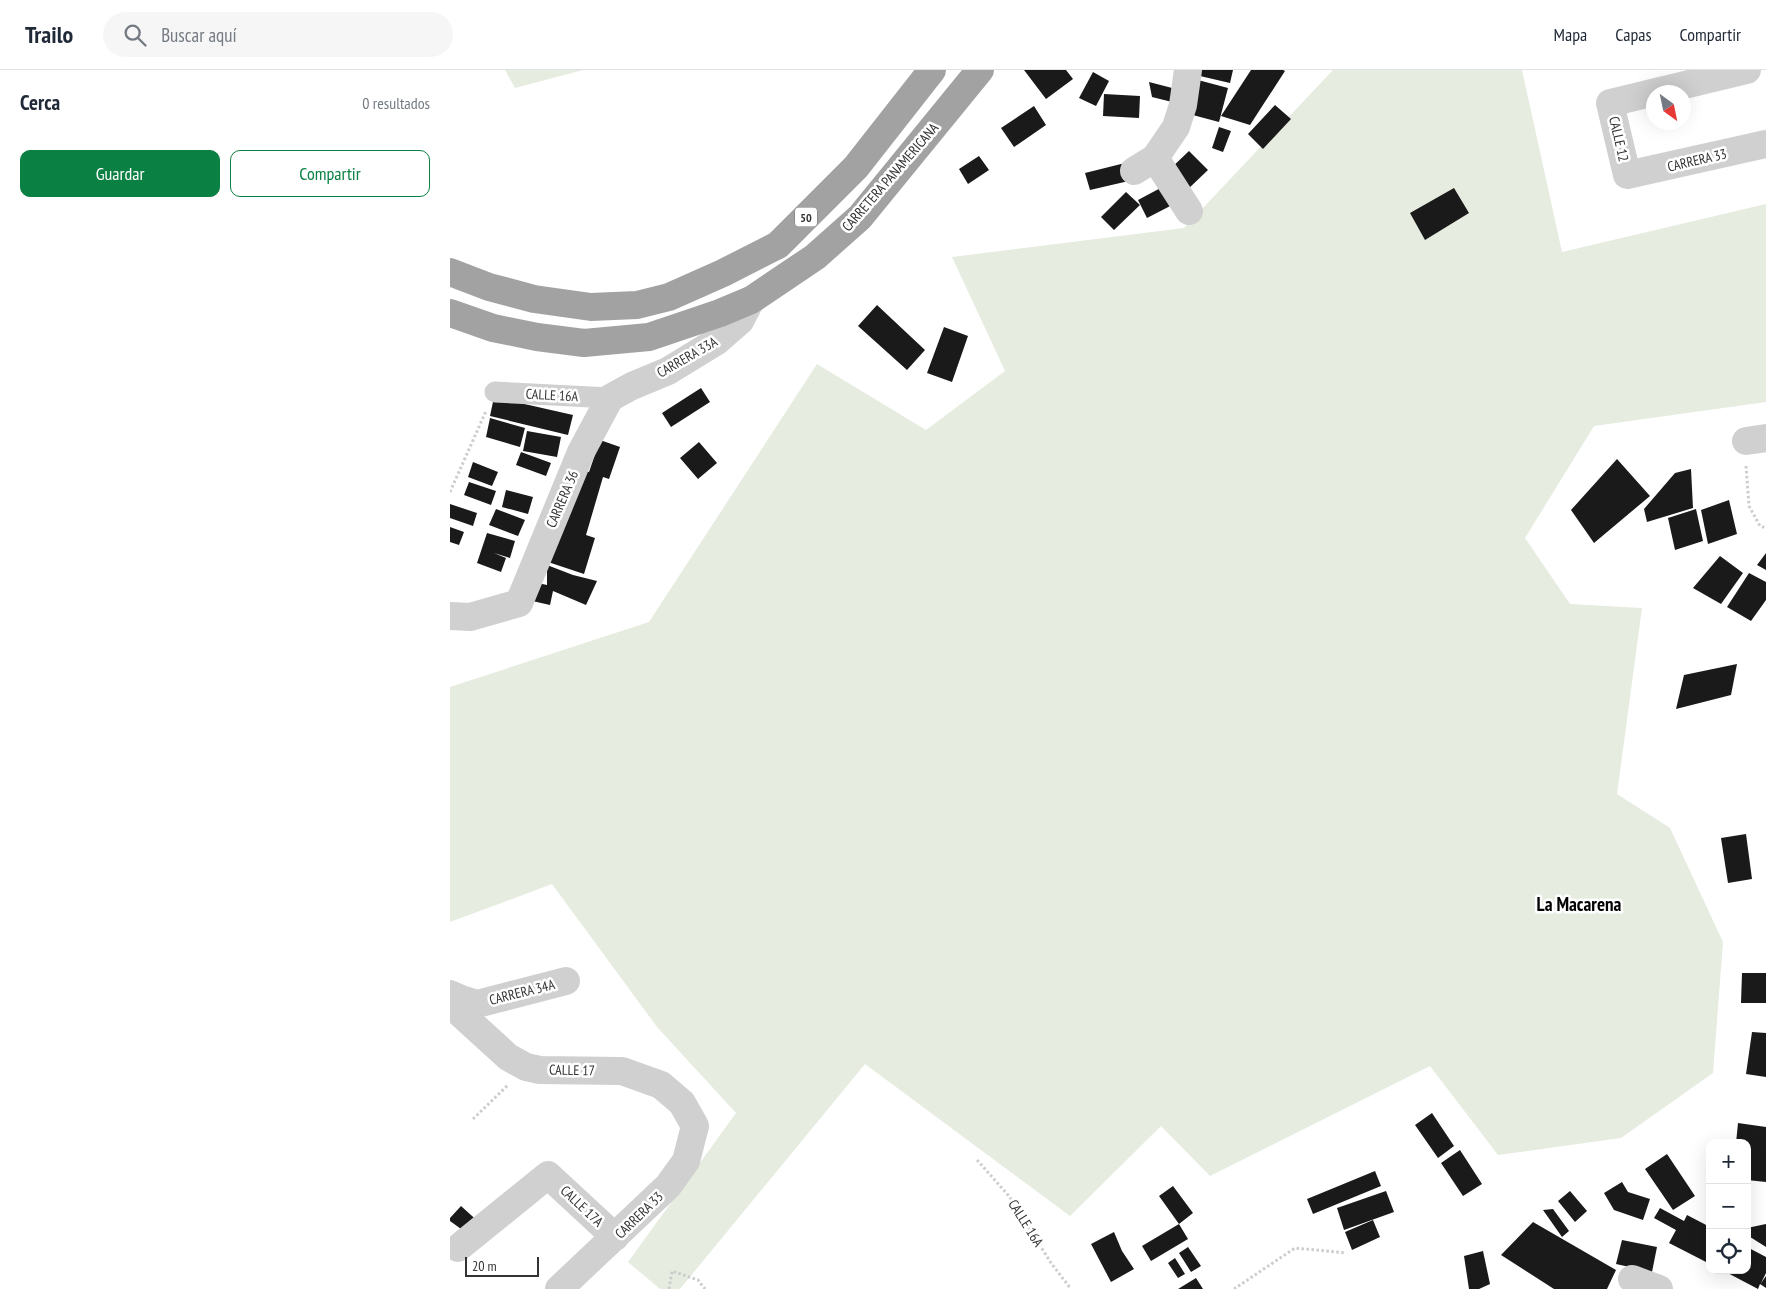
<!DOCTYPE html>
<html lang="es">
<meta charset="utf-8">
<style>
body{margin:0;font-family:"PT Sans Narrow",sans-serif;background:#f6f6f7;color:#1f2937}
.controls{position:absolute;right:15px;bottom:15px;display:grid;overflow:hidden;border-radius:10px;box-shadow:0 5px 20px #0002}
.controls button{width:45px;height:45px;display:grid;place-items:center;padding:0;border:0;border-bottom:1px solid #e0e1e3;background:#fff;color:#1f2937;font:25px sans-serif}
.compass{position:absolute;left:1196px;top:15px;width:45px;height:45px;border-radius:50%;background:#fff;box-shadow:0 5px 20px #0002;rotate:147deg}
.scale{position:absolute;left:15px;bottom:12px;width:74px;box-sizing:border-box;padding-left:5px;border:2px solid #333;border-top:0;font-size:14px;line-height:18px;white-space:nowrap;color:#333;-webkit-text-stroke:4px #fff;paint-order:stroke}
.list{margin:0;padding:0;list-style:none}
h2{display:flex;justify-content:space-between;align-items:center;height:65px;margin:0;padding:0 20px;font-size:21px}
h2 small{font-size:16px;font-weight:400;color:#747a83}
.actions{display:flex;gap:10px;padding:15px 20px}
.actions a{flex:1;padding:11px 0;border:1px solid #0b8043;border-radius:10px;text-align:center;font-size:18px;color:#0b8043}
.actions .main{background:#0b8043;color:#fff}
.icon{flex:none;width:28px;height:28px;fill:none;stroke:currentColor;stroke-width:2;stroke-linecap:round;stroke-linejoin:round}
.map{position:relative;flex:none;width:1316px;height:1219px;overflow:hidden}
header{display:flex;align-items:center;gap:30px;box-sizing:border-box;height:70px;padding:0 25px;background:#fff;border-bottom:1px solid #e0e1e3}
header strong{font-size:24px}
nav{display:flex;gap:28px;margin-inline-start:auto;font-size:18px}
.search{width:350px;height:45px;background:#f6f6f7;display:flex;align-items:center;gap:12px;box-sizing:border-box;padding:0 18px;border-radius:28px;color:#747a83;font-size:19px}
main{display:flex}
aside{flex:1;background:#fff}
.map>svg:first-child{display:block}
.green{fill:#e6ecdf}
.building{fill:#1a1a1a}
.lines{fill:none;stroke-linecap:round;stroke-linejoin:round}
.path{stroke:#cdcdcd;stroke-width:3;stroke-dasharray:2.5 2.5;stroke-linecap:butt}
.pedestrian{stroke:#d0d0d0;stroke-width:21}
.minor{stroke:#d0d0d0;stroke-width:28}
.trunk{stroke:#a2a2a2;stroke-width:28}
.labels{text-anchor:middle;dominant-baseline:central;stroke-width:5;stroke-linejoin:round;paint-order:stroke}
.shield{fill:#fff;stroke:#707070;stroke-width:1}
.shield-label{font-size:12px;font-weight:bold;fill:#333}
.street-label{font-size:14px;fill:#333;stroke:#fff}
.district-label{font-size:19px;font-weight:bold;fill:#000;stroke:#fff}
</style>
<header>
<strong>Trailo</strong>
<div class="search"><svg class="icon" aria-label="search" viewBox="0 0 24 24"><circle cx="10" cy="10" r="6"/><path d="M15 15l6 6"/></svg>Buscar aquí</div>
<nav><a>Mapa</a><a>Capas</a><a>Compartir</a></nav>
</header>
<main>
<aside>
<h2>Cerca<small>0 resultados</small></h2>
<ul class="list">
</ul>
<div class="actions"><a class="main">Guardar</a><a>Compartir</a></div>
</aside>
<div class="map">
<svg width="1316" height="1219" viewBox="0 0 1316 1219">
<rect width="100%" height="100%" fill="#fff"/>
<path class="green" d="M55,0h78l-68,18z
M883,0h189l40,182 204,-48v198l-172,24 -69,112 45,66 72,4 -25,186 53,34 53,114 -10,131 -92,65 -123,17 -68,-89 -220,110 -49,-50 -91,90 -205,-152 -185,225h-20l-32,-27 108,-149 -79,-86 -105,-143 -102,38v-235l199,-65 168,-258 109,66 79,-59 -53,-114 232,-29z"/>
<path class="building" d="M574,0h42l7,9 -27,20z
M751,0h32l-3,13 -30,-7z
M801,0h32l2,1 -35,54 -29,-9z
M643,2l16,9 -13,25 -17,-8z
M748,10l30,8 -9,34 -30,-8z
M699,12l27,7 -4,13 -20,-5z
M654,24l36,2 -1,22 -36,-2z
M825,35l16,14 -28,30 -15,-15z
M584,36l12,19 -32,22 -13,-19z
M769,57l12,4 -8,21 -11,-4z
M739,81l19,19 -21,20 -19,-19z
M529,86l10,14 -21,14 -9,-15z
M679,92l4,18 -43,10 -5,-17z
M718,114l10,18 -31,16 -9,-18z
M1004,118l15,25 -44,27 -15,-27z
M676,122l14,13 -26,25 -13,-13z
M427,235l48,45 -18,20 -49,-44z
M494,257l24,9 -16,46 -25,-9z
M251,318l9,14 -39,25 -9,-14z
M44,327l79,18 -5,20 -78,-19z
M40,348l35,10 -5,19 -34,-10z
M77,361l34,6 -4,20 -34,-6z
M150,370l20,7 -11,32 -6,-2 -17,58 9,3 -11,36 -39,-13 36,-91 8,2z
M249,372l18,21 -19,16 -18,-21z
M71,382l30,11 -5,13 -30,-11z
M1167,389l33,37 -56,47 -23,-33z
M23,392l25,10 -6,14 -24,-9z
M1241,399l2,39 -46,14 -3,-13 31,-36z
M19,412l27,9 -5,14 -27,-10z
M56,420l27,7 -5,17 -26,-7z
M1279,430l8,34 -29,10 -7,-34z
M0,434l27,9 -4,13 -23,-8z
M46,439l29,11 -7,16 -29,-11z
M1246,439l7,32 -28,9 -7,-32z
M0,457l14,5 -5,13 -9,-3z
M37,463l28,8 -5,17 -16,-5 12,5 -5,14 -24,-9z
M1316,483v17l-9,-5z
M1270,486l23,17 -22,31 -28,-16z
M97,495l26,10 24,6 -11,24 -33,-14 -3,14 -22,-5 5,-18 14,3z
M1299,503l17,9v18l-15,21 -24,-14z
M1287,594l-6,31 -55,14 8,-34z
M1296,764l6,45 -24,4 -7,-45z
M1292,903h24v30h-25z
M1302,962l14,1v44l-20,-3z
M982,1043l22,33 -16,12 -23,-33z
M1288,1053l28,4v55l-19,-2v-37h-11z
M1010,1080l22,34 -19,12 -22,-33z
M1217,1084l28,42 -22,14 -28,-41z
M925,1101l6,15 -68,28 -6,-15z
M1172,1112l6,10 22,7 -7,21 -29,-10 -10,-17z
M723,1116l20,27 -14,11 -20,-28z
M936,1121l8,21 -50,18 -7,-22z
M1120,1121l17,20 -12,11 -17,-21z
M11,1136l21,19 -14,9 -18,-13v-3z
M1210,1138l24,13 3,-6 23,12v37l-41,-21 7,-13 -22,-12z
M1103,1139l16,22 -7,6 -19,-27z
M923,1150l7,17 -28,13 -7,-18z
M1083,1152l83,48 -9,19h-53l-53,-34z
M729,1154l9,15 -37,22 -9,-15z
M1316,1154v23l-19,-12v-7z
M664,1162l8,19 12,18 -23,13 -20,-38z
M1172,1170l35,7 -5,25 -36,-8z
M738,1177l13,19 -10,6 -12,-19z
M1297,1177l19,10v16l-5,10 5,-7v12l-6,-4 -2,5 -36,-19h25z
M1033,1181l7,33 -11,5h-10l-5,-33z
M725,1188l10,16 -7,4 -10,-15z
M746,1208l7,11h-25z"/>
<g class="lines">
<path class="path" d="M1296,396l3,40 11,20 6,2
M0,422l36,-81
M23,1049l35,-34
M527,1090l32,36 42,67 20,26
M219,1219l3,-18 26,9 7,9
M784,1219l61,-41 51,5"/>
<path class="pedestrian" d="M45,322l115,6"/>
<path class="minor" d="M1297,0l-137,33 17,72 139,-31
M705,88l34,53
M684,101l21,-13 21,-31 7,-22 5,-35
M1296,371l20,-3
M0,546l20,1 49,-14 62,-151 29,-54 22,-12 36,-15 49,-30 23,-20 11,-21
M0,924l14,6 13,4 89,-23
M0,934l58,53 18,10 14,3 82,1 39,14 21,18 13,23 -9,35 -18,25 -109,103
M8,1178l90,-73 67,62
M1182,1209l27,10"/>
<path class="trunk" d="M0,202l39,15 45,12 57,8 46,-2 32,-8 54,-24 55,-28 78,-78 76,-97
M0,243l43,15 44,9 47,6 65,-6 71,-24 31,-13 64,-43 45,-40 120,-147"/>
</g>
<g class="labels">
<rect class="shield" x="345" y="137.5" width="22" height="19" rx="4"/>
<g class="shield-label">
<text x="356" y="147">50</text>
</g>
<g class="street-label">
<text transform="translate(1169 69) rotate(77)">CALLE 12</text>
<text transform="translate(1247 90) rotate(-13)">CARRERA 33</text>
<text transform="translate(440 107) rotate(-49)">CARRETERA PANAMERICANA</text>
<text transform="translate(237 287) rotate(-30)">CARRERA 33A</text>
<text transform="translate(102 325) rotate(3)">CALLE 16A</text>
<text transform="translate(112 429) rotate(-67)">CARRERA 36</text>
<text transform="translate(72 922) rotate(-14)">CARRERA 34A</text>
<text transform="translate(122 1000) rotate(1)">CALLE 17</text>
<text transform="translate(132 1136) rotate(43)">CALLE 17A</text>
<text transform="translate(189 1145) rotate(-44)">CARRERA 33</text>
<text transform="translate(576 1153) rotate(58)">CALLE 16A</text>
</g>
<g class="district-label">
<text x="1129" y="834">La Macarena</text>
</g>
</g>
</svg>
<div class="controls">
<button>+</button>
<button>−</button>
<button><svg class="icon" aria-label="locate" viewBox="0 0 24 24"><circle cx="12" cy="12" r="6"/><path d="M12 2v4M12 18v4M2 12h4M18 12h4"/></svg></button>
</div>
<svg class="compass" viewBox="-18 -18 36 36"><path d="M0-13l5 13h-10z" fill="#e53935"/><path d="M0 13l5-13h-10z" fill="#747a83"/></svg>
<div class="scale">20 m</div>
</div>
</main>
